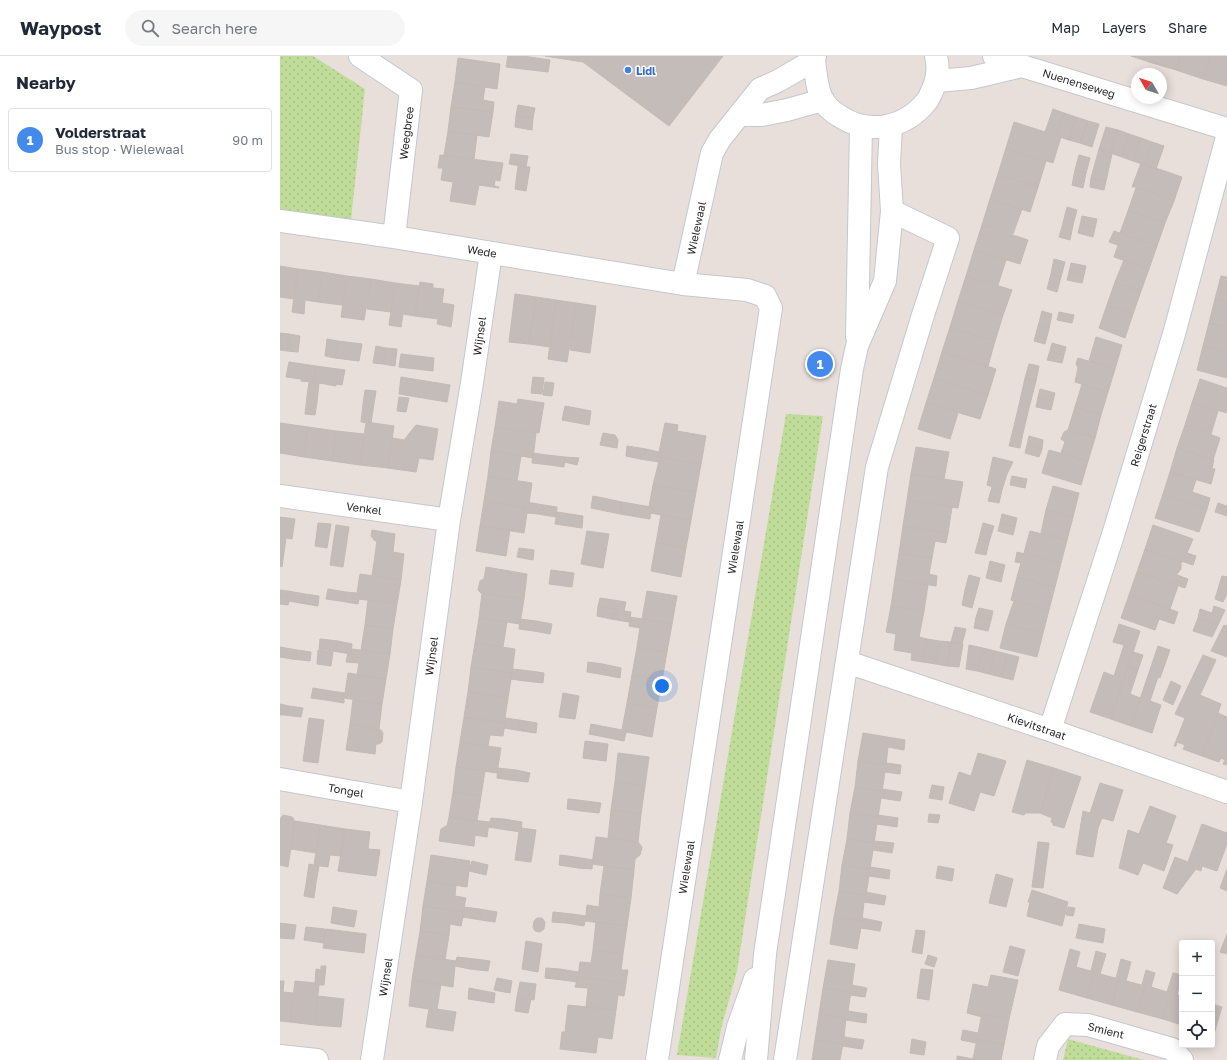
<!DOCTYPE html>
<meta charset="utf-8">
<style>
body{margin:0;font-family:"Golos Text",sans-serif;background:#f6f6f7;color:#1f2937}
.controls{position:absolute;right:12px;bottom:12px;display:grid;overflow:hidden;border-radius:4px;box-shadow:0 2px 10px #0003}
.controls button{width:36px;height:36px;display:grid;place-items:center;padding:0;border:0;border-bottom:1px solid #e0e1e3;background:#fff;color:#1f2937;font:20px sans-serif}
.compass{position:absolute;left:851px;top:12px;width:36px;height:36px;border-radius:50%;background:#fff;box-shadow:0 2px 10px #0003;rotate:309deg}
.you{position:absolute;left:382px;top:630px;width:14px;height:14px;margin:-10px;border:3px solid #fff;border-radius:50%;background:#1a73e8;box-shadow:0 0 0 6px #1a73e833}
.badge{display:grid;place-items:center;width:26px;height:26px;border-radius:50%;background:#448aec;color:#fff;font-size:13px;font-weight:700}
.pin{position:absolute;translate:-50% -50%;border:2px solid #fff;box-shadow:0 1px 4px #0006}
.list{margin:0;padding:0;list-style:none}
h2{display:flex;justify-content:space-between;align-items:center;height:52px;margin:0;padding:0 16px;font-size:17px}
h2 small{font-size:13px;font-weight:400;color:#747a83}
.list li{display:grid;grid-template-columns:26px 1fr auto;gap:12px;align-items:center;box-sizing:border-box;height:64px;margin:0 8px 8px;padding:0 8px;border:1px solid #e0e1e3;border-radius:4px}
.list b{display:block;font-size:15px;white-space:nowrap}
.list p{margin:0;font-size:13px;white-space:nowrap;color:#747a83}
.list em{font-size:13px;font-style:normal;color:#747a83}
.icon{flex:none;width:22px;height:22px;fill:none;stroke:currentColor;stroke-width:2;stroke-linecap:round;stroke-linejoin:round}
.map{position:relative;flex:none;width:947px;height:1004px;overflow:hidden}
header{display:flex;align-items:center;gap:24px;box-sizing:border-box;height:56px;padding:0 20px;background:#fff;border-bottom:1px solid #e0e1e3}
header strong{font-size:19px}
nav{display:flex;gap:22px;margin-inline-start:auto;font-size:14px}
.search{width:280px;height:36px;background:#f6f6f7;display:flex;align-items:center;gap:10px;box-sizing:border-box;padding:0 14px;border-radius:22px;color:#747a83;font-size:15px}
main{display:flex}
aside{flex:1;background:#fff}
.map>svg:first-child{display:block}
.grass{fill:url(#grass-dots)}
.building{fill:#c4bcb9;stroke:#c4bab4}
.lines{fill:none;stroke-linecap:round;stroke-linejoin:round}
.street-casing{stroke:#c2c8d0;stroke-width:24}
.secondary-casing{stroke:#c2c8d0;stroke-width:24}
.street{stroke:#fff;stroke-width:22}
.secondary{stroke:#fff;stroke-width:22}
.shop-dot{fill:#3f7fe0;stroke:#fff;stroke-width:1.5}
.labels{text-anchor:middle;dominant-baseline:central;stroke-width:3;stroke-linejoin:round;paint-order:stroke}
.shop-label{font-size:11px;font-weight:bold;fill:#366cbe;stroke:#fff;text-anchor:start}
.street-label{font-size:11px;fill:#272727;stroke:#fff}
</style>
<header>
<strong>Waypost</strong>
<div class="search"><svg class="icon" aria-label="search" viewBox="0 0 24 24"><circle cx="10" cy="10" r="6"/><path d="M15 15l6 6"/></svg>Search here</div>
<nav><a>Map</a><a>Layers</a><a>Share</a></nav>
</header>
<main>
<aside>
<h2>Nearby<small></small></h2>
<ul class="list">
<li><span class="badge">1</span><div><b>Volderstraat</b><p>Bus stop · Wielewaal</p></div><em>90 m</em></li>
</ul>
</aside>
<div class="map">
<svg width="947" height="1004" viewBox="0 0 947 1004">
<defs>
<pattern id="grass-dots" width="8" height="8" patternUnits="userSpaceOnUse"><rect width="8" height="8" fill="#c0dc99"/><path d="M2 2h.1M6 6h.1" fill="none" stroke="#a5bd84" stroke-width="1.8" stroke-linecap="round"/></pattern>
</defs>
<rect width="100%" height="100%" fill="#e9dfda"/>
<path class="grass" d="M0,0h33l52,33 -14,131 -71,-9z
M506,358l37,2 -86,555 -16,58 -5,29 -39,-3z
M788,983l76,21h-81z"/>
<path class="building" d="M228,0h15l27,4 -2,12 -42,-5z
M265,0h178l-54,70 -86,-64z
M851,0h20l-2,6z
M871,0h29l-4,14 -27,-8z
M900,0h30l-7,23 -27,-9z
M930,0h17v30l-24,-7z
M178,2l42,6 -3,25 -42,-7z
M175,26l30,5 -2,13 11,2 -1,10 -42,-5z
M238,49l17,3 -2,10 -17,-2z
M171,51l42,5 -4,25 -41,-6z
M773,53l11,4 -7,23 4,1 -8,26 -47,-15 8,-26 31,10z
M784,57l12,4 -7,23 -12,-4z
M236,60l17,2 -1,12 -17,-3z
M796,61l12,4 -8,22 -11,-3z
M808,65l11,3 -7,23 -12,-4z
M826,71l12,3 -8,23 -11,-4z
M838,74l11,4 -7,23 -12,-4z
M168,75l29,4 -3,24 -30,-4z
M849,78l12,4 -8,23 -11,-4z
M861,82l11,4 -7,23 -12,-4z
M872,86l12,4 -8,23 -11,-4z
M726,92l40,13 -8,26 -40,-13z
M819,93l13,5 -6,27 -15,-3z
M231,98l17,2 -2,11 -17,-3z
M160,99l63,8 -3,18 -5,-1 -1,6 5,1v1l-20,-3 -4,20 -25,-4 3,-19 -12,-2 2,-12h-5z
M799,99l11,3 -4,15 -11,-3z
M861,107l41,14 -8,24 -26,-10 -12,-3v-1h-4z
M238,110l12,1 -4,24 -11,-2z
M795,114l11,3 -3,15 -11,-3z
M718,118l40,13 -8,25 -40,-13z
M811,122l15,3 -2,9 -14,-3z
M856,132l12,3 26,10 -9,22 -25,-9 -12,-3z
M710,143l32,10 -9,25 -31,-9z
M787,151l10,3 -4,15 -10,-2z
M848,155l12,3 25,9 -8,23 -37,-13z
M802,160l15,3 -2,9 -15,-3z
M783,167l10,2 -3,15 -11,-3z
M702,169l46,15 -8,24 -46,-14z
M800,169l15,3 -2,9 -15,-4z
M834,175l43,15 -8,23 -35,-12 4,-12 -9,-3z
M694,194l32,10 -8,25 -32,-9z
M774,203l11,3 -4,15 -10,-3z
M844,204l25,9 -8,22 -26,-9z
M791,207l15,3 -2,9 -15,-3z
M0,210l18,3 -4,30 -14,-2z
M18,213l24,3 -4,30 -13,-2 -1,14 -12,-2z
M42,216l25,4 -5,29 -24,-3z
M789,216l15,3 -2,8 -15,-3z
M771,218l10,3 -4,15 -10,-3z
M67,220l24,3 -7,41 -23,-3z
M686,220l46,14 -9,25 -45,-14z
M941,220l6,1v25l-12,-3z
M91,223l24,4 -4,29 -24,-3z
M140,226l13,2v4l11,1 -2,14 12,2 -3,22 -14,-3 1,-5 -23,-3z
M835,226l26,9 -8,23 -26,-9z
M115,227l24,3 -4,30 -12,-2 -2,13 -12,-2z
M235,238l21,3 -7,47 -20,-2z
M256,241l20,3 -6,47 -21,-3z
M935,243l12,3v25l-18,-4z
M276,244l20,3 -9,59 -19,-3z
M678,245l45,14 -8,26 -45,-14z
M296,247l20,3 -6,47 -20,-3z
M827,249l26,9 -8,24 -26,-10z
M762,255l10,3 -3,15 -11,-3z
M779,256l15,3 -2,8 -15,-3z
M929,267l18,4v25l-24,-6z
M758,270l11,3 -4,15 -11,-3z
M670,271l45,14 -7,25 -46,-14z
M0,277l9,1 -2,17 -7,-1z
M9,278l11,2 -2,16 -11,-1z
M816,281l26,8 -7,24 -26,-8z
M47,283l11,2 -3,17 -10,-2z
M58,285l24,3 -3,17 -24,-3z
M772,287l14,4 -2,8 -14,-4z
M96,290l10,2 -3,16 -10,-1z
M923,290l24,6v26l-30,-8z
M106,292l11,1 -2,17 -12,-2z
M770,295l14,4 -2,8 -15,-3z
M662,296l54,17 -8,26 -54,-17z
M121,298l33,4 -1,13 -34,-4z
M798,302l37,11 -7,23 -33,-10 3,-14 -2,-4z
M9,306l27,4 -2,16 -13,-1v-2l-15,-2z
M749,308l10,2 -3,15 -11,-3z
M36,310l29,4 -3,15 -6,-1v2l-22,-4z
M121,321l49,8 -3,17 -48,-8z
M253,321l11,1 -2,16 -11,-1z
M654,322l54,17 -8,24 -54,-16z
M745,322l11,3 -7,27 -10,-3z
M920,323l27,9v25l-35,-10z
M29,326l10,1 -2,19 -5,-1v-4l-5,-1z
M265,326l9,1 -2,13 -9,-1z
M802,328l26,8 -7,23 -26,-8z
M760,333l15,4 -2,8 -15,-4z
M85,334l11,1 -3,19 -5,-1v-4l-5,-1z
M27,340l5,1v4l5,1 -2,13 -10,-1z
M119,341l10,1 -3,14 -9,-1z
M758,341l15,4 -2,9 -15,-3z
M238,343l26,4 -5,30 -44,-6 4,-26 18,3z
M646,347l32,10 -8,26 -32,-10z
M912,347l26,8 -7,23 -26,-9z
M83,348l5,1v4l5,1 -2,13 -10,-1z
M739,349l10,3 -6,25 -10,-3z
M285,350l26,5 -2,14 -27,-5z
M795,351l26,8 -6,23 -27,-8z
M86,366l28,4 -6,42 -28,-3z
M0,367l28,4 -4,30 -24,-4z
M385,367l13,2 -1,6 29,5 -5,28 -41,-7 -1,5 -19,-3 1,-5 4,1 1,-6 13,3z
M136,369l22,4 -5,31 -14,-2 -3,14 -28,-4 4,-30 12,2z
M905,369l35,13 -7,22 -36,-12z
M28,371l28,4 -4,30 -28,-4z
M215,371l41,6 -3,25 -42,-7z
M733,374l10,3 -3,15 -11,-2z
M788,374l27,8 -7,23 -27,-8 4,-11 -4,-3 3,-7z
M56,375l28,3 -4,31 -28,-4z
M323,377l12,2 3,5 -1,8 -17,-3z
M749,380l14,4 -1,9 -15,-4z
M747,389l15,4 -3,8 -14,-4z
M347,390l19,3 -1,6 -4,-1 -1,5 -14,-3z
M636,391l33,5 -5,27 -33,-5z
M897,392l37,12 -2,8 3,1 -4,15 -41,-12z
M769,394l39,11 -7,24 -39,-12z
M211,395l30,5 -4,25 -29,-5z
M253,397l14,2v5h3v5l-18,-2z
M267,399l18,2 -1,10 -14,-2v-5h-3z
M285,401l14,1 -2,7 -13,-3z
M380,401l41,7 -5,28 -43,-7z
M713,401l20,5 -6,12 -5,16 -15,-5z
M890,416l26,8 -4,12 18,6 -3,11 -44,-15z
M631,418l52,8 -5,26 -51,-8z
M208,420l44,7 -3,20 -3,-1 -1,6 -41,-7z
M732,420l15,3 -2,9 -15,-3z
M373,429l43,7 -5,28 -41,-7 1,-6h-2z
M773,430l26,7 -6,24 -27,-7z
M712,431l10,3 -3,13 -11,-2z
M883,438l44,15 -8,23 -44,-14z
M313,440l29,6 -2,12 -29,-6z
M627,444l45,7 -4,26 -45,-7z
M204,445l41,7 1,-6 18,3 -1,5 -4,-1 -1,5 -11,-1 -3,20 -44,-7z
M342,446l29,5 -1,12 -30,-5z
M938,447l9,3v10l-12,-4z
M264,449l13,2 -1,10 -18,-3 1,-5 4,1z
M766,454l27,7 -6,23 -26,-7z
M277,456l26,4 -1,12 -27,-4z
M722,458l15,4 -2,9 -15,-4z
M381,459l30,5 -5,28 -30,-5z
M0,461l15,2 -3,20 -6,-1 -4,29 -2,-1z
M38,467l13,1 -4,24 -12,-2z
M703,467l11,3 -5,16 -10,-3z
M720,467l15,4 -2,8 -15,-4z
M56,469l13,2 -6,40 -13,-2z
M873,469l40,14 -6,14 9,3 -3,9 -48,-16z
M200,470l30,4 -4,26 -30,-5z
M623,470l45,7 -2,10 -11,-2 -3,17 -33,-5z
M92,474l23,4 -2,18 11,2 -3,26 -29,-4 5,-35h-2l-4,-5z
M307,475l22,3 -6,34 -22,-4z
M750,475l37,9 -6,23 -37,-10z
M699,483l10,3 -3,13 -11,-2z
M376,487l30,5 -5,29 -30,-6z
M239,492l15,2 -1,10 -16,-3z
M865,493l37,13 -1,1v6l-4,5v1l11,4 -3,9 -48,-16z
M737,496l44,11 -6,24 -38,-10 4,-14 -6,-1z
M619,497l33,5 -3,16 8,2 -1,10 -41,-7z
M710,505l15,4 -2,8 -15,-3z
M206,511l41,7 -3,25 -43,-6 -3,-3 2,-9 4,-2z
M271,514l23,3 -2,14 -23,-3z
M708,514l15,3 -2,9 -15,-4z
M857,516l41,14 -8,23 -41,-14z
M80,518l41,6 -4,24 -38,-5 -1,5 -18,-3 1,-5 4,1 1,-5 11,1z
M689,519l11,3 -4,15 -11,-3z
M942,520l5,1v17l-4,8 -8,-3z
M737,521l38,10 -6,23 -38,-10z
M615,523l33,6 -4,26 -33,-5z
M48,533l18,3 -1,5 -4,-1 -1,5 -14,-2z
M0,534l8,1 -1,5 -7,-1z
M685,534l11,3 -4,15 -10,-3z
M8,535l17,3v4h-4l-1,5 -11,-2 -1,4 -8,-1v-9l7,1z
M367,535l30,5 -5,28 -30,-5z
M202,537l42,6 -4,25 -41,-6z
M25,538l14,2 -1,10 -18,-3 1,-5h4z
M849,539l49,17 -4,12 -15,-5 -4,11 -34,-12z
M320,542l26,4 -2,9 7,1 -2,10 -18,-3 1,-5h4l1,-5 -19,-3z
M88,544l29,4 -4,25 -28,-4z
M734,545l35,9 -6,23 -37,-9z
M318,550l19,3 -1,5h-4l-1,5 -14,-3z
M611,550l33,5 -5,26 8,2 -4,23 -12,-2 1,-7 -18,-3 2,-16 -10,-2z
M934,550l11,4 -7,15 -20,-7 2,-9 12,4z
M699,552l14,3 -2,9 -15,-3z
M350,561l42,7 -5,28 -30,-5 3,-19 -11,-2z
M696,561l15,3 -3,11 -14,-3z
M199,562l28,4 -4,25 -28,-4z
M918,562l20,7 -6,12 -19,-6z
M240,563l16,2 -2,10 -15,-2z
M256,565l16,3 -2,10 -16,-3z
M726,568l37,9 -6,24 -37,-9z
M839,568l21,7 -29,88 -21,-7 14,-40 10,4 10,-31 -11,-3z
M85,569l28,4 -3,25 -29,-4z
M944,569l3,1v31l-16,-6z
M675,571l11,2 -4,15 -11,-2z
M40,583l18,2 -1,5h-4v5l-14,-2z
M647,583l12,2 -3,23 -13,-2z
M58,585l14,3 -1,10 -18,-3v-5h4z
M659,585l12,1 -4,24 -11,-2z
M671,586l12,2 -4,23 -12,-1z
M195,587l40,6 -3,24 -41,-6z
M689,589l14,3 -6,23 -11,-2z
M878,590l12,4 -10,28 -2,-1 -8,24 11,4 -9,28 -21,-7z
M0,591l17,3v5l-5,-1v5l-12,-2z
M357,591l30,5 -5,28 -30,-5z
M703,592l12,3 -6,23 -12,-3z
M72,593l38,5 -4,25 -29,-4 2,-12 -13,-1 2,-9 3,1z
M17,594l14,2 -1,9 -18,-2v-5l5,1z
M38,594l15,2 -2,14 -14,-2z
M715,595l12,3 -6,23 -12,-3z
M853,596l10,3 -5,15 -10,-3z
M727,598l12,3 -6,23 -12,-3z
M923,599l13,5 -16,35 21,9 -19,52 -19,-7 2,-4 -8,-3 -1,4h-2l11,-28 -10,-4z
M308,606l15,2 -1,6h4l-1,5 -18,-3z
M323,608l18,4 -1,10 -15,-3 1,-5h-4z
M191,611l41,6 -4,25 -40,-6z
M848,611l10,3 -8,24 10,4 -9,28 -20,-7z
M233,613l17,2v5h-4l-1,5 -14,-2z
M250,615l14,2 -1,10 -18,-2 1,-5h4z
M68,617l38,6 -4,25 -38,-6v5l-18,-3v-5l4,1 1,-5 14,2z
M352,619l30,5 -5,28 -30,-5z
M891,625l10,5 -8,19 -10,-5z
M33,632l18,3 -1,5 -4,-1v5l-15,-2z
M188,636l40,6 -3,20 14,2v5l4,1 -1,5 -18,-3 1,-5 -41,-6z
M283,637l16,3 -4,23 -16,-2z
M73,644l29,4 -3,25 -29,-5z
M347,647l30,5 -5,29 -26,-5 -2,9 -35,-7 2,-10 31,6z
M0,648l9,2 -1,5 -4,-1v5h-4z
M9,650l14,2 -2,9 -17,-2v-5l4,1z
M938,657l9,4v48l-4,-1 2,-4 -4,-2 -2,4 -17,-6z
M184,661l41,6 -2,13 -13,-1 -2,11 -28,-4z
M29,662l15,2 -6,43 -15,-2z
M239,664l18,3 -1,10 -14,-2 1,-5 -4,-1z
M70,668l31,6 2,3 -1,9 -3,2h-3l-1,10 -29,-4z
M583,677l42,7 -1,10 -16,-3 -2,18 -28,-4z
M305,685l23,3 -2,17 -23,-3z
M180,686l41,6 -4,25 -41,-6z
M338,697l31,4 -4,29 -30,-4z
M698,697l28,8 -12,35 -14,-4 -6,19 -25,-8 10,-31 12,4z
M747,704l27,8 -14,45h-15l-1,2 -12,-3z
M578,705l28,4v-2l15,2 -1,9 -15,-2 -3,19 -27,-4z
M176,711l29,4 -4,25 -28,-4z
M218,712l18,2 -1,6 -4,-1 -1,5 -13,-2z
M774,712l27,9 -17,51 -11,-3v-2l-2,-1 1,-4 -12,-5z
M236,714l14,3 -2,9 -18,-2 1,-5 4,1z
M335,726l30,4 -4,28 -30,-4z
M820,727l23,7 -10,31 -11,-3 -4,10 -5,29 -17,-3 7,-43 7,2z
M652,729l12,2 -2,13 -13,-2z
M575,731l27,4v-2l20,3 -2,9 -19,-3 -3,19 -28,-4z
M173,736l28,4 -4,25 -28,-4z
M288,743l18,2v5h-4l-1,5 -14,-2z
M306,745l15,2 -2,10 -18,-2 1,-5h4z
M870,750l26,10 -10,27 7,2 -9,26 -21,-8 -5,12 -19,-7 9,-38 11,4z
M331,754l30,4 -3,28 -30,-4z
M570,757l28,4v-2l20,3 -1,9 -20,-3 -3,19 -27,-4z
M649,758l11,1 -2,8 -10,-1z
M3,759l9,2 2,2 -1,2h2l-7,46 -8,-2v-46z
M169,761l40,5 -2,15 -12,-2 -1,11 -35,-5 2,-12 5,-3h1z
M211,762l13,1v6h4l-1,5 -19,-3z
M224,763l18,3 -1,10 -14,-2 1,-5h-4z
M15,765l25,4 -4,28 -25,-4z
M922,768l25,9v11l-10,27 -15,-5 -1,5 -5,-2 -19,25 -14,-6 12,-31 13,5z
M40,769l25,4 -4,27 -11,-1 -2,12 -14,-2z
M241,772l15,2 -5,32 -16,-2 4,-28h2z
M65,773l25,3 -2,17 12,1 -4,26 -38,-5z
M316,781l42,5 4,5 -2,8 -5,4 -1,11 -42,-6z
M567,783l27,4v-2l20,2 -2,10 -19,-3 -3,19 -28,-4z
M758,786l11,1 -6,45 -11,-1z
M151,799l39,6 -3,26 -40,-6z
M280,799l15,2 -1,5 4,1v5l-19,-3z
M295,801l18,3 -1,9 -14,-1v-5l-4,-1z
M192,805l16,4 -2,10 -17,-4z
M29,808l10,2 -3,17h-5l1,-4 -5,-1z
M562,809l28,4v-2l20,3 -1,9 -20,-3 -3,19 -27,-4z
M324,810l30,4 -3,28 -31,-4z
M658,810l16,3 -2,12 -16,-3z
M947,813v22l-7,-3z
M716,818l17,5 -7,28 -17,-4z
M27,822l5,1 -1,4h5l-2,15 -10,-2z
M147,825l29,4 -1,11 11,2 -2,9 15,2 -1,5h4l-1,6 -18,-3 1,-5 -41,-6z
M752,834l36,12 -6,24 -35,-10 3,-14h-2z
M559,835l27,4v-3l20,4 -2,9 -20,-3 -2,19 -28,-4z
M320,838l31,4 -4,28 -42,-5 -1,5 -18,-3 1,-5 4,1 1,-5 14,2 1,-11 12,2z
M143,850l41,6 -3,14 -11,-2 -1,11 -29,-4z
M53,851l24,4 -3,16 -23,-4z
M788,851l7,1 -2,8 -7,-1z
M199,853l18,3 -2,10 -14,-2 1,-6h-4z
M273,856l19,2 -1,5 -4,-1 -1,5 -14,-1z
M554,861l28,4v-3l20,4 -2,9 -19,-3 -4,21 -27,-5z
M257,862h5l3,4 -1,7 -4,3 -5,-1 -2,-4 1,-6z
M316,866l31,4 -4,28 -30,-4z
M0,867l16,2 -2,14 -14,-1z
M799,868l26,5 -2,14 -27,-5z
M26,871l19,2 -1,14 -20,-3z
M46,873l40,5 -2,19 -41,-5z
M636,874l9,1 -3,23 -10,-2z
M140,875l29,4 -4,25 -29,-5z
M947,878v20l-7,-2z
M246,885l16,3 -4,28 -16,-3z
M730,890l15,4 -7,26 -15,-4z
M790,893l10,3 -4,15 18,5 -7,26 -28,-8z
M313,894l30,4 -2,16h7l-2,13 -48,-6 2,-15 11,1z
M816,895l10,3 -6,20 19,5 -7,26 -25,-7 7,-26 -3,-1z
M136,899l40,6 1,-4 18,2v5l-4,-1 -1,6 -15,-3 -2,21 -41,-7z
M648,899l9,3 -3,9 -9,-3z
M195,903l15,2 -2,10 -18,-2 1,-6 4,1z
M841,903l10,3 -5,19 19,5 -8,26 -25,-7 7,-26 -3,-1z
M548,904l27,4 -3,21 15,3 -2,9 -15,-2 1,-3 -28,-4z
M41,910h5l-2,19h-5l-4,40 -25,-3 5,-41 20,2 1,-14 5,1z
M266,912l14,1 -1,6h5l-1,5 -18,-2z
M280,913l18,3 -1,10 -14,-2 1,-5h-5z
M641,913l12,1 -4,30 -12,-2z
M866,914l9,3 -4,14 19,6 -7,26 -26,-7 8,-26 -3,-1z
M893,917l9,2 -5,20 5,1v29l-19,-6 7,-26 -3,-1z
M711,919l27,5 -9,39 -27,-5v3l-15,-4 6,-29 15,3z
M298,921l48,6 -2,13 -6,-1 -2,15 -30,-3 2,-19 -13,-1z
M217,922l15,3 -2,12 -16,-3z
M132,924l29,4 -4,25 19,3 -3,19 -27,-4 3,-18 -20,-3z
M0,925h4l-1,11 10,1 -3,29 -10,-1z
M240,926l16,2 -2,16 -17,-3z
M189,932l26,5 -1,10 -26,-4z
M543,932l28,4 -3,19 19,3 -1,9 -20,-3v-2l-27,-4z
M38,940l26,3 -3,28 -26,-2z
M237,941l14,2 -3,14 -13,-2z
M932,948l10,3 -8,27 -2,-1z
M288,949l48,5 -4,29 -14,-2 -2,16 -36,-4 2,-17h3z
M539,958l27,4 -2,19 20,3 -2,9 -20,-3 1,-2 -28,-4z
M702,958l27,5 -5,26 -27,-6 -1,4 -15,-3 2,-10 15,3z
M632,983l14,3 -2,13 -14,-2z
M697,983l27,6 -3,15h-44v-4l16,3z
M535,984l28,4 -3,16h-28z"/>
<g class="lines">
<defs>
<path id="street" d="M80,0l51,34 -17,147
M714,0l28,10 205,63
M656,25l35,-3 51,-12
M459,59h23l25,-5 36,-10
M0,165l114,16 289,47
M0,440l169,24
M567,606l203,68 177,62
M770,674l63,-195 61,-201 53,-197
M0,723l131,23
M0,1000l37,4
M92,1004l39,-258 38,-282 23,-137 19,-130
M377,1004l114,-752 -6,-12 -18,-6 -64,-6 29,-131 8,-14 40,-50 18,-8 36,-21
M505,1004l92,-593 46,-152 25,-77 -56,-27
M765,1004l3,-14 17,-22 23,1 84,24 10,11"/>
<path id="secondary" d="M535,0l-1,4c2,13 2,27 8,39 4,8 12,14 19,18 28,18 64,11 85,-15 3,-3 5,-9 7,-13 4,-10 6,-22 3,-33
M577,281l4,-211
M450,1004l8,-33 17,-48
M476,1004l9,-106 87,-585 5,-23 28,-65 7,-70 -3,-47 2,-38"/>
</defs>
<use href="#street" class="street-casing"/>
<use href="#secondary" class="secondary-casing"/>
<use href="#street" class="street"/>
<use href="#secondary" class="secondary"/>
</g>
<circle class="shop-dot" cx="348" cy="14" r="4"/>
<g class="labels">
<g class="shop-label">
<text x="356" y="14">Lidl</text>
</g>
<g class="street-label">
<text transform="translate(799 27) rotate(17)">Nuenenseweg</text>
<text transform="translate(126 77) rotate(-83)">Weegbree</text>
<text transform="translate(416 172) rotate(-78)">Wielewaal</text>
<text transform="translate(202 195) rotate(9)">Wede</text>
<text transform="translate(199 280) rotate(-82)">Wijnsel</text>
<text transform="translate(863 379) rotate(-73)">Reigerstraat</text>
<text transform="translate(84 452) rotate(8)">Venkel</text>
<text transform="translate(455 491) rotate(-81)">Wielewaal</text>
<text transform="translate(151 600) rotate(-82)">Wijnsel</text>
<text transform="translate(757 670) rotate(19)">Kievitstraat</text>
<text transform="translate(66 734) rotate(10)">Tongel</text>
<text transform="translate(406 811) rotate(-81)">Wielewaal</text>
<text transform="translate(105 921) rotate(-81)">Wijnsel</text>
<text transform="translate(826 974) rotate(14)">Smient</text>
</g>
</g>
</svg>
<div class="controls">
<button>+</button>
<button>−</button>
<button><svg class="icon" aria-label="locate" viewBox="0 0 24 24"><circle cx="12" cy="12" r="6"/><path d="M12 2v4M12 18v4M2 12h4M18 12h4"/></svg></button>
</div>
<svg class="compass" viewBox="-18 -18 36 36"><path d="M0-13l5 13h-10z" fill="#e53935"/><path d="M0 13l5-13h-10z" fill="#747a83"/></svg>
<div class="you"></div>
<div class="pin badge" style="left:540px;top:308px">1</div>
</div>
</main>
